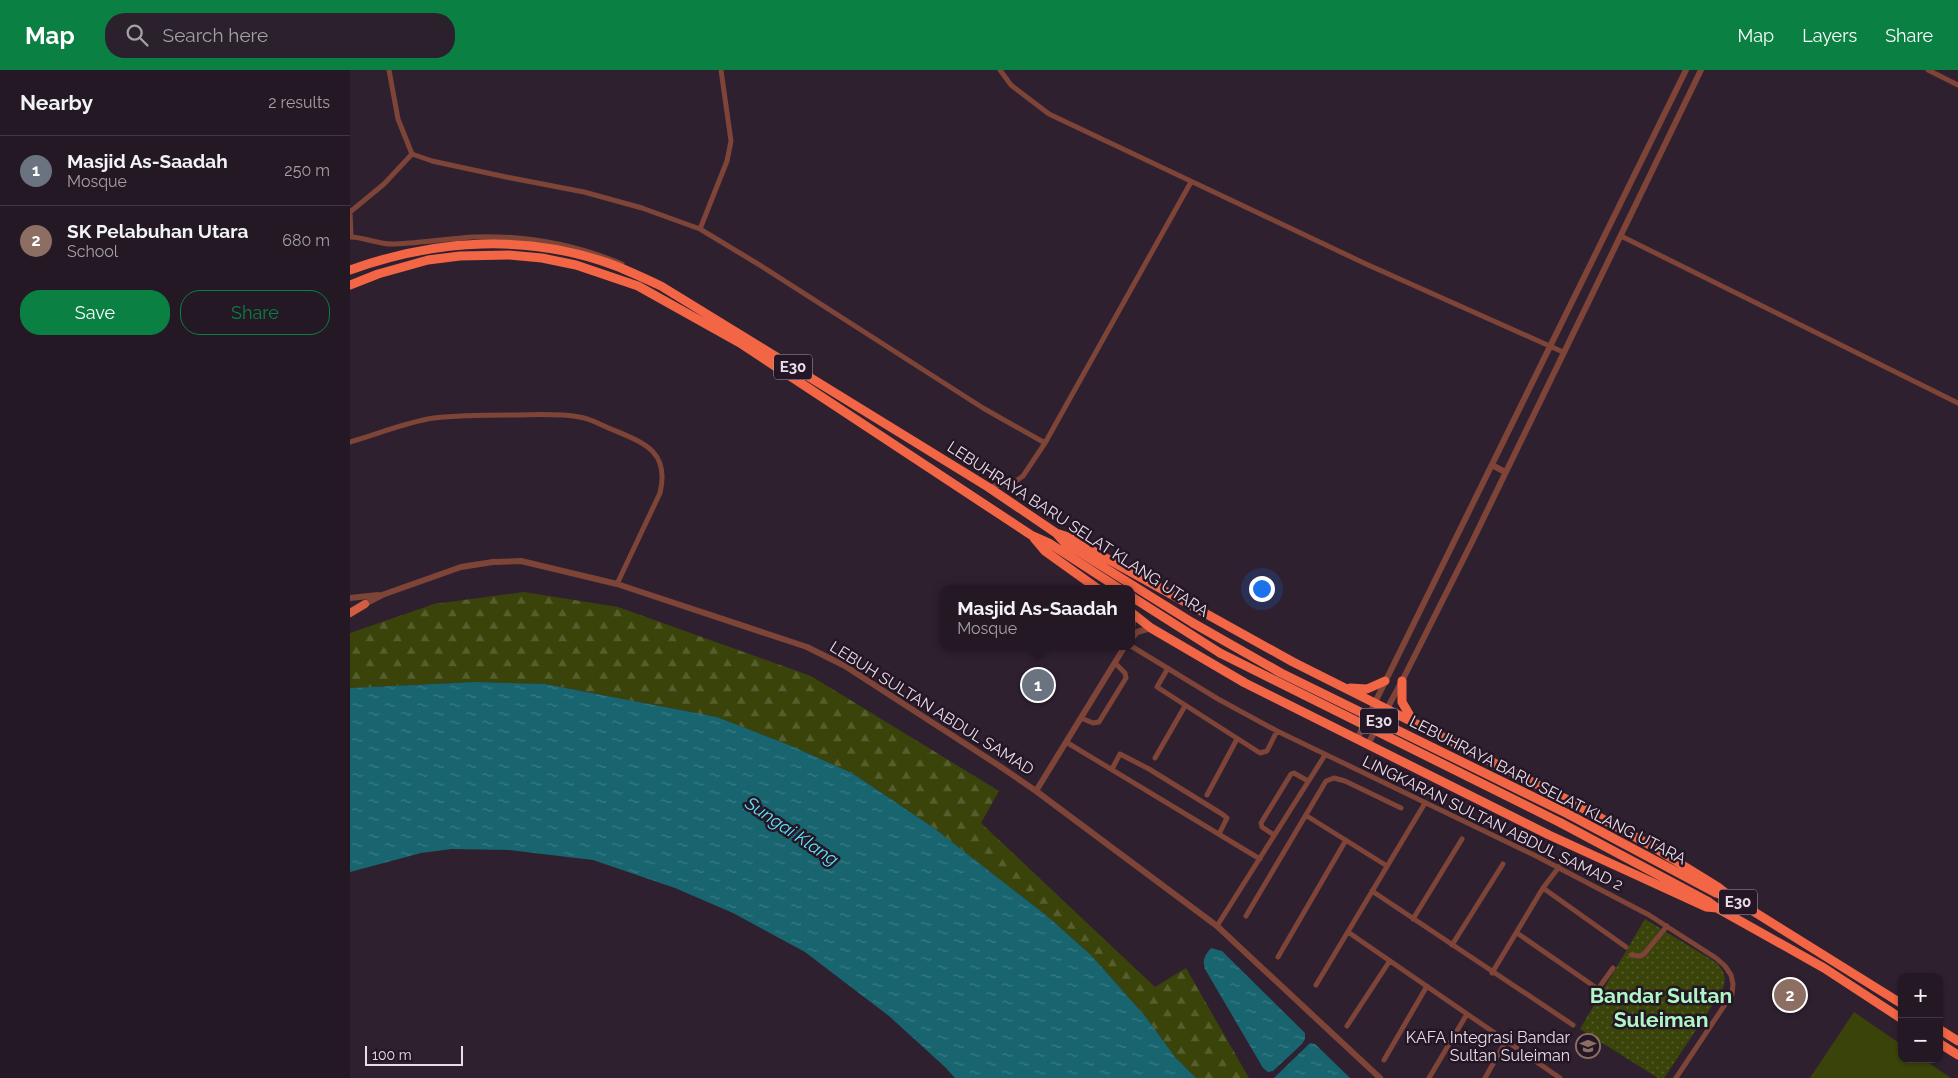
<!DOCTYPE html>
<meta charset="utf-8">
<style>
body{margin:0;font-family:Raleway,sans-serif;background:#2b212c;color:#f1f3f6}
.controls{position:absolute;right:15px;bottom:15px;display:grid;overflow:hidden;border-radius:10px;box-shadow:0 1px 4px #0004}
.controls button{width:45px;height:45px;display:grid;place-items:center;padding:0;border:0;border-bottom:1px solid #403741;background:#231824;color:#f1f3f6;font:25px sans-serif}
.scale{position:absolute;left:15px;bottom:12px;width:98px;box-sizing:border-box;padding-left:5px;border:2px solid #e7dde8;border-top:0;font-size:14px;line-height:18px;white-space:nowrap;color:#e7dde8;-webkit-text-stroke:4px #251626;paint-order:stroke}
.you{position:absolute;left:911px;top:518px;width:18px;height:18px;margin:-12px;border:4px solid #fff;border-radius:50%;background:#1a73e8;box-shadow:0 0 0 8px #1a73e833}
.badge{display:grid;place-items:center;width:32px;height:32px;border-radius:50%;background:#0b8043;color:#fff;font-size:16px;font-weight:700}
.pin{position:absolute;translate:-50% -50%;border:2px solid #fff;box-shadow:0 1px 5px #0006}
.popup{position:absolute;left:590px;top:515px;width:195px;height:65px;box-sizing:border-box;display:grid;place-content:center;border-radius:10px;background:#231824;filter:drop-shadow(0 1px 4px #0005);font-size:16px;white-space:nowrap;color:#a3a0a6}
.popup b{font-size:19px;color:#f1f3f6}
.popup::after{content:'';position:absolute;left:50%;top:100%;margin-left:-10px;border:10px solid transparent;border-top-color:#231824}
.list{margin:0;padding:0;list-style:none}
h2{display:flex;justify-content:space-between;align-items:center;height:65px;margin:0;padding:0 20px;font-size:21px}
h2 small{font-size:16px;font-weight:400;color:#a3a0a6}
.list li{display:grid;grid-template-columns:32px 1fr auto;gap:15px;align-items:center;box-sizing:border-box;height:70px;padding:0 20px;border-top:1px solid #403741}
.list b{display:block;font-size:19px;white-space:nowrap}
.list p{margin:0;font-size:16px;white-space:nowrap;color:#a3a0a6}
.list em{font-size:16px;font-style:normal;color:#a3a0a6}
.actions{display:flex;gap:10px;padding:15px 20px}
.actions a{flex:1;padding:11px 0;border:1px solid #0b8043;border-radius:20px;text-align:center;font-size:18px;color:#0b8043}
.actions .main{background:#0b8043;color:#fff}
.icon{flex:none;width:28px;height:28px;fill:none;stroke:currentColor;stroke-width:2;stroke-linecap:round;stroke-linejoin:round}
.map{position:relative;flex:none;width:1608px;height:1008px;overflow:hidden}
header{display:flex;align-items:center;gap:30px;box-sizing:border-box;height:70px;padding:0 25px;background:#0b8043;color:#fff}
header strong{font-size:24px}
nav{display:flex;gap:28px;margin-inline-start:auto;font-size:18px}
.search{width:350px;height:45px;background:#2b212c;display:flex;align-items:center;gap:12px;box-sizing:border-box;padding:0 18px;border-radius:20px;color:#a3a0a6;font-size:19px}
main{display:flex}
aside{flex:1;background:#231824}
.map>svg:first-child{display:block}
.grass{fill:url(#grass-dots)}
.forest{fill:url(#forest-firs)}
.pitch{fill:#3a4309}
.water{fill:url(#water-ripples)}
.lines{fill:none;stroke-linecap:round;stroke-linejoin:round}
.minor{stroke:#7d4437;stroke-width:5}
.tertiary{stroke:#7d4437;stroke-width:6}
.primary{stroke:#d15d42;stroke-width:8}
.motorway{stroke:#f26545;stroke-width:9}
.motorway-bridge{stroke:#f26545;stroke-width:9}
.labels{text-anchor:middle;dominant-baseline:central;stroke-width:5;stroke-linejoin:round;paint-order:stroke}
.shield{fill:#251626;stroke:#ada1ae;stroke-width:1}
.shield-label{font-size:15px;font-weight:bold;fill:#e7dde8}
.street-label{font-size:16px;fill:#e7dde8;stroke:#251626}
.poi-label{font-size:16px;fill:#e7dde8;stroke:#251626;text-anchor:end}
.water-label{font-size:18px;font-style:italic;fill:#5ce5fa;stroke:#251626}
.district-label{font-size:21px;font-weight:bold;fill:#aef7c5;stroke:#251626}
</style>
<header>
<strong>Map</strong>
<div class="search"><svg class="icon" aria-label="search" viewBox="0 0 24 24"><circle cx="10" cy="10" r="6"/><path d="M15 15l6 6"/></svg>Search here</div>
<nav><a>Map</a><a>Layers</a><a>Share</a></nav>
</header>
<main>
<aside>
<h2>Nearby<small>2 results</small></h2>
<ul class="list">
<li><span class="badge" style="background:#6b7280">1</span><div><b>Masjid As-Saadah</b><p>Mosque</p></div><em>250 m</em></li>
<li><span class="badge" style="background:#8d6e63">2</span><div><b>SK Pelabuhan Utara</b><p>School</p></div><em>680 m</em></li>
</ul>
<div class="actions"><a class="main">Save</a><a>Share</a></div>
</aside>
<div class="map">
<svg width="1608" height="1008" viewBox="0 0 1608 1008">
<defs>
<pattern id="grass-dots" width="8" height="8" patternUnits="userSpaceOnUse" patternTransform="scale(1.25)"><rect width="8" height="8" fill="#3a4309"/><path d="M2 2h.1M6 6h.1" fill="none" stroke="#565e2d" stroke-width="1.8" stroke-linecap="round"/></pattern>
<pattern id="forest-firs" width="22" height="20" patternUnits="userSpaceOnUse" patternTransform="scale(1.25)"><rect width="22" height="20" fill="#3a4309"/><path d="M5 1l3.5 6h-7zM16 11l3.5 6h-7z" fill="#565e2d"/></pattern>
<pattern id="water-ripples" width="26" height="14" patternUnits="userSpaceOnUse" patternTransform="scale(1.25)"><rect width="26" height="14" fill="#186570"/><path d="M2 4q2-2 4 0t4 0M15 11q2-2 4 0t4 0" fill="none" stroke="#3a7b84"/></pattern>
</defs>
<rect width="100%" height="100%" fill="#2f2030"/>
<path class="grass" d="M1295,849l72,44c8,10 10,15 5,28l-58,87h-6l-78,-49z"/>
<path class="forest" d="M174,522l94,15 193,69 188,115 -18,32 174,164 31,-19 63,110h-53l-21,-21 -30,-41 -54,-61 -44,-39 -113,-88 -82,-55 -63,-28 -72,-28 -172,-33 -70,-2 -125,6v-55l84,-29z"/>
<path class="pitch" d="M1504,942l48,33v14h21l28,19h-141z"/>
<path class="water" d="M125,612l70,2 172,33 72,28 63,28 82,55 113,88 44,39 54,61 30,41 21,21h-241l-10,-11 -56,-51 -84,-64 -72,-39 -58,-25 -82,-28 -84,-10 -57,-1 -31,4 -71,19v-184z
M861,878l11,3 83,82v6l-3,5 -29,27 -5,1 -5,-4 -58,-99c-3,-9 0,-14 6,-21z
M960,973l5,1 35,34h-76z"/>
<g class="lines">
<path class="minor" d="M650,0l11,15 38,29 317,150 197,88
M1578,0l30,15
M62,84l20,7 74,16 78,15 58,16 58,21 58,35 225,144 62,35
M350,159l27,-68 4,-20 -10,-71
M1,166l-1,-24 34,-28 28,-30 -14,-35 -9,-49
M1271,166l337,167
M0,167c15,0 29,8 45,7 26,-1 51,-5 77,-7 51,-2 102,7 150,27
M0,372c28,-8 56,-20 84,-24 25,-3 52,-3 77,-3 23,0 46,-2 68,2 11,1 22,8 32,12 33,14 59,22 49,64l-43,91
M640,417l26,-6 7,-5 22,-33 146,-261
M781,576l87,53 59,32 259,125 113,59 67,43 9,8 6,9 2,9 -1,10 -56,84
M818,598l-11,19 103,66 7,-2 10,-20
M731,648l12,5 6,-1 27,-44 -1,-5 -10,-10
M716,672l194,117
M805,688l30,-52
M762,699l8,-15 29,15 73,45 5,4 -8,16
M857,725l30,-56
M957,746l80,50
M924,765l-12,-8 -1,-4 30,-49 3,-1 14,8
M1193,818l83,59
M1022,821l201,134
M896,846l80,-135 8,-3 11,3 56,27
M1063,849l49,-80
M867,856l108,-171
M998,862l212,146
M1167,863l81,56 15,-21
M1102,875l51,-81
M1281,885l9,1 4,-2 23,-28
M928,887l68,-117
M1142,903l51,-85 16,-21
M966,915l109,-182
M997,956l42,-64
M1034,990l43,-74
M1079,1008l38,-64
M1135,1008l21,-37"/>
<path class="tertiary" d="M1142,395l13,7
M0,528l28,-3
M11,536l21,-11 79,-28 32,-5 28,-1 96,23 190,63 38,19 153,99 38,26 181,135 163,152
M782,559l2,-15
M782,568l5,-6 14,-4
M1007,669l329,-669
M1018,674l34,-63 69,-137 230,-474
M686,721l89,-145"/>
<path class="primary" d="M0,543l15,-9"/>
<path class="motorway" d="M0,200c86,-31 179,-37 266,-4 15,6 30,13 45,20l327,201 68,46 9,10 128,80
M0,215l28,-11 50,-14 32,-4 49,-1 33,3 34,7 62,21 102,57 291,192 18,8 71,46
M706,463l12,4 225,125 271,136 86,47 68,42 14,11
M684,468l11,13 53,38
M782,527l88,56
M782,543l19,15 94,55 304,152 157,72 11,1
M1052,611v21l11,19
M1000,618l17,1 18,-8
M1218,744l148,79 16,5 170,106
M1211,753l148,79 8,6 107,60 78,51
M1589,959l19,12
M1589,973l19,12"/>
<path class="motorway-bridge" d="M843,553l88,50 287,141
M870,583l341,170"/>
</g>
<defs>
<symbol id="school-ring" viewBox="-11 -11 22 22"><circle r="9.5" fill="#251626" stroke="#8d6e63" stroke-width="1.5"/><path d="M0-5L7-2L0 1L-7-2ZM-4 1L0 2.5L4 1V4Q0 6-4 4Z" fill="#8d6e63"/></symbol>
</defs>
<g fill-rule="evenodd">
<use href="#school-ring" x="1224" y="962" width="28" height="28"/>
</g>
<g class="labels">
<g class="shield">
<rect x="424" y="284.5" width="38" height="25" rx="4"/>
<rect x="1010" y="638.5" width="38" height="25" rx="4"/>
<rect x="1369" y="819.5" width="38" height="25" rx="4"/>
</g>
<g class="shield-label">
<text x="443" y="297">E30</text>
<text x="1029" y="651">E30</text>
<text x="1388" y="832">E30</text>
</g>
<g class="street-label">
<text transform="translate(728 459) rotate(33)">LEBUHRAYA BARU SELAT KLANG UTARA</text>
<text transform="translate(582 638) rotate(32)">LEBUH SULTAN ABDUL SAMAD</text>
<text transform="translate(1198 720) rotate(27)">LEBUHRAYA BARU SELAT KLANG UTARA</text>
<text transform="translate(1143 753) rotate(26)">LINGKARAN SULTAN ABDUL SAMAD 2</text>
</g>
<g class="poi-label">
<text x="1220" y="967">KAFA Integrasi Bandar<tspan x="1220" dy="18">Sultan Suleiman</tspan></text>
</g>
<g class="water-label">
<text transform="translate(442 761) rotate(34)">Sungai Klang</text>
</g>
<g class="district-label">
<text x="1311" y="925">Bandar Sultan<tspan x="1311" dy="24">Suleiman</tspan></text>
</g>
</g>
</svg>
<div class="controls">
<button>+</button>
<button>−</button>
</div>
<div class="scale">100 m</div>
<div class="you"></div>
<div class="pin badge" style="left:688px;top:615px;background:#6b7280">1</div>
<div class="popup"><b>Masjid As-Saadah</b>Mosque</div>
<div class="pin badge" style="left:1440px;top:925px;background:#8d6e63">2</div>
</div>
</main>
